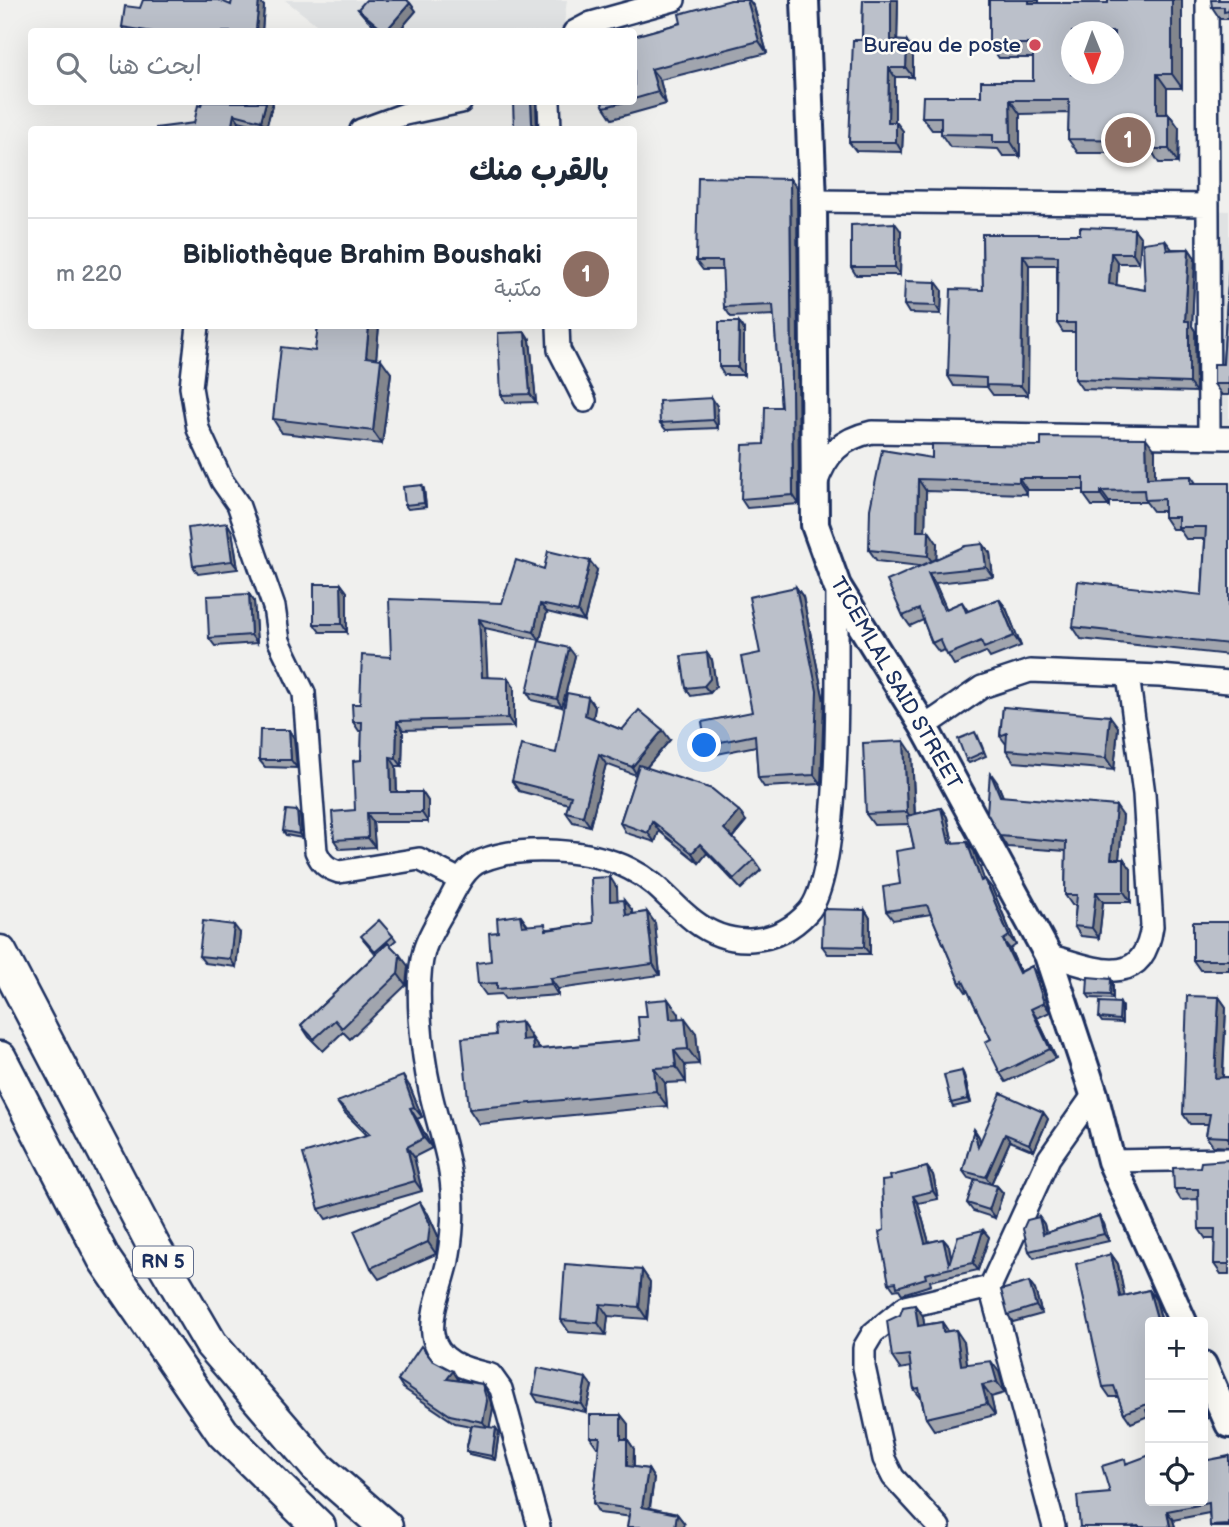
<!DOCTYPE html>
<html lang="ar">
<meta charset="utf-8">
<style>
body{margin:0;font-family:"Balsamiq Sans","Playpen Sans Arabic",sans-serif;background:#f2f2f3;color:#1f2937;direction:rtl}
.controls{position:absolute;right:21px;bottom:21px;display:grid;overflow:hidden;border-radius:7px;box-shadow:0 7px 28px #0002}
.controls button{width:63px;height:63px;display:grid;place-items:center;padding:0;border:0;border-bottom:2px solid #e0e1e3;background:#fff;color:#1f2937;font:35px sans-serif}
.compass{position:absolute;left:1061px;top:21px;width:63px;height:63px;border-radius:50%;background:#fff;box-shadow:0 7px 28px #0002;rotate:179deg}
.you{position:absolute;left:705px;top:746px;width:24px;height:24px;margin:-18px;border:5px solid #fff;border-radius:50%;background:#1a73e8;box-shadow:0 0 0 10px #1a73e833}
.badge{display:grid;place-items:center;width:46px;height:46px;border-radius:50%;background:#d1495b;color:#fff;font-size:23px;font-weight:700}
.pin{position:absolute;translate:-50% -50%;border:4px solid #fff;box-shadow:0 2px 7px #0006}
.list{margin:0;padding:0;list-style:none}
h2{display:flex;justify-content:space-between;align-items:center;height:91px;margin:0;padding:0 28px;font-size:30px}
h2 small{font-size:23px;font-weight:400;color:#747a83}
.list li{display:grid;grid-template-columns:46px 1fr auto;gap:21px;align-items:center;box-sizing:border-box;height:112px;padding:0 28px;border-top:2px solid #e0e1e3}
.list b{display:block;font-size:26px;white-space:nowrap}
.list p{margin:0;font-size:23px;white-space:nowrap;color:#747a83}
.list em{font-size:23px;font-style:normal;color:#747a83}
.icon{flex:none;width:38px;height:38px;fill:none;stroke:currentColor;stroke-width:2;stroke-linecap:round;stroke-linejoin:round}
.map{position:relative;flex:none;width:1229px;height:1527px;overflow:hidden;direction:ltr}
.search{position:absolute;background:#fff;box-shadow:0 7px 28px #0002;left:28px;top:28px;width:609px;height:77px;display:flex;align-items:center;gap:18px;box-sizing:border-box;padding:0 24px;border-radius:7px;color:#747a83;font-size:26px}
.panel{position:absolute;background:#fff;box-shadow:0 7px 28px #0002;left:28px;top:126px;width:609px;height:203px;border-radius:7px;direction:rtl}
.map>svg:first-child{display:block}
.built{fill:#e0e2e3}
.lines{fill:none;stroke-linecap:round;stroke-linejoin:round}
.minor-casing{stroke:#1b2f5e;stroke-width:26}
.major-casing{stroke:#1b2f5e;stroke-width:32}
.highway-casing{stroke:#1b2f5e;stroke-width:37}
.minor{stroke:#fdfcf7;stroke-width:21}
.major{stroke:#fdfcf7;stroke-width:26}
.highway{stroke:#fdfcf7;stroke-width:32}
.wall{fill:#a1a5ae;stroke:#1b2f5e;stroke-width:2}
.shaded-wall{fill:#83868d;stroke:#1b2f5e;stroke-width:2}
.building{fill:#bbc0ca;stroke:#1b2f5e;stroke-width:2;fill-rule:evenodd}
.poi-dot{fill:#d1495b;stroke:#fdfcf7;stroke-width:2.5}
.labels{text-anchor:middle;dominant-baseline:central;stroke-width:5;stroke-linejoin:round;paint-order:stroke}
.shield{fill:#fdfcf7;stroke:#5f6c8c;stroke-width:2}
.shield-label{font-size:19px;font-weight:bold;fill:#1b2f5e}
.poi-label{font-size:21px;fill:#1b2f5e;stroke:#fdfcf7;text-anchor:end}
.street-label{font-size:21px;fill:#1b2f5e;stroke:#fdfcf7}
</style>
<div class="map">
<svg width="1229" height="1527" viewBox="0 0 1229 1527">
<rect width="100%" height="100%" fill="#f0f0ee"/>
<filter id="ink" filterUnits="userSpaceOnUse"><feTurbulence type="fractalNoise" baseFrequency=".0143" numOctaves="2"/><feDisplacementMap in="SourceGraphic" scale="14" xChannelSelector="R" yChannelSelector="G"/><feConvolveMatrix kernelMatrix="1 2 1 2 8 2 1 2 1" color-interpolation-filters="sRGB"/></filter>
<g filter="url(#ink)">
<path class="built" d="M285,0h282l-4,32 -238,-1z
M1208,210l21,1v215h-24z"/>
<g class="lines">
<defs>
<path id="minor" d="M1207,0l2,437
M574,32l17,-9 83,-23
M549,102l1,28
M361,130l44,-16 56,-12
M813,201l395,4
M198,326l-7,61 7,42 24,52 16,23 36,103 5,34 25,52 12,158c5,12 10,17 23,21l80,-13 41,21
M558,326l1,24 26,51
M816,484c11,-31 25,-45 56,-52l357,6
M924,727l58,-40 48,-16 130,5 69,6
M1048,955c46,13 95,37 104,-29l-8,-132 -16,-119
M1111,1161l118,-2
M539,1527l-38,-138 -10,-14c-24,-6 -54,-12 -58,-41 -3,-23 11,-52 15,-74 4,-23 6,-47 4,-70 -2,-34 -15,-67 -22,-100 -8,-36 -16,-104 -6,-139 4,-15 15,-32 23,-46 8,-15 17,-37 34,-44 41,-17 110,-12 149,8 30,15 40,34 64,52 36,28 83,25 114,-9 36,-39 28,-264 29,-326
M939,1527l-46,-50 -9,-18 -20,-92v-19l9,-15 32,-26 85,-20
M1054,1527l-64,-240 59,-129 45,-64"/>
<path id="major" d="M805,0l8,201 2,324 22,61 87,141 124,228 46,139 17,67 72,161
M1203,1365l26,59"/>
<path id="highway" d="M0,952l153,293 58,99 105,122 70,61
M0,1058l104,201 119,174 96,94"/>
</defs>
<use href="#minor" class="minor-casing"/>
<use href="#major" class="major-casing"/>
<use href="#highway" class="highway-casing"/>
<use href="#minor" class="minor"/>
<use href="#major" class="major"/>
<use href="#highway" class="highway"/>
</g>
<path class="wall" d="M731,0h18l5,7 13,46 -107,27 6,24 -54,15 -8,-12 -2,-5h32v-66l47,-13z
M863,0h35l-1,40 16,10v27h-18v45h1l7,9 -1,21 -46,-1 -7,-9 13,-102z
M1039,0v3h69v-3h74v88h-15v26h2l10,14 -1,35h-19l-6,-10h-75l-10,-14 1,-26 -49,1v42h-17l-5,-7 -48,-2 -9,-13v-4h-9l-10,-13 59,-21 52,-15v-23h-34l-10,-14z
M1229,0v19h-9l-8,-12z
M410,3l6,8 -18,21h-17l-17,-16 -6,-7z
M231,5l33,1 -2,25 3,1h-139l-4,-5 18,-19z
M202,102h71l-7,26 -27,-7 -45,2z
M790,179l7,9 2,316 -52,4 -6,-9 40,-92 -7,-92 -43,2 -7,-10 -1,-37h-20l-7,-9z
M1134,229l7,9 -2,25h-21l-2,22 29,5 27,-41h17l6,9 -3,68 3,5 1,61 -114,-3 -7,-10v-47h-12l-6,-9v-58h-28l-1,130h-35l-6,-8 -33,-1 -6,-10 35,-86 -1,-56h98z
M901,231l-1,44h-44l-5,-8z
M1229,269v126h-7l-8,-11 9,-20z
M936,282l6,8 -1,24 -32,-1 -5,-8z
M318,326h61l-3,33 15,14 -9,71 -100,-11 -9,-14 42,-68z
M744,330v45h-20l-5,-8z
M530,340l6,62 -30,1 -5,-8z
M717,406l1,22 -52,2 -6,-7z
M1155,450v27l36,-1 5,7h33v172l-148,-16 -8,-12 129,-32 3,-56h-19l-7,-10h-7l-8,-12v-6h-11l-7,-9h-37v4h-17l-8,-11v-5h-57v4l-101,-3 -1,40 12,12 -1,16 47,-15 7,9 3,24 -58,6 11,26 16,-7 6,9 31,-12 7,9 15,38 -31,12 -4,-6 -32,13 -9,-15 -6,2 -7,-9 -9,-23 -13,6 -7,-10 17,-50 -43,-5 -8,-11 63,-92z
M422,485l2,4 2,18 -18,2 -3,-4z
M227,523l5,8 6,38 -40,5 -5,-8z
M597,570l-13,51 -37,-9 -7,28 -55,-12 2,49 27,10v40l-111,3 -1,36h-6l1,26h25l6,9v21h-55l2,25 -35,2 -6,-9 21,-30 6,-50 1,-29h-3l-6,-9 7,-18 31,-47 111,-54z
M341,584l6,8v40h-27l-6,-8z
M796,587l7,10 21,104 -3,83 -57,3 -6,-9 -2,-32 -43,9 -7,-10 46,-33 8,-59z
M249,594l5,7 3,42 -42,3 -6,-8z
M575,656l-13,51 -30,-7 -5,-8z
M712,660l4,26 -6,7 -19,3 -5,-8z
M595,707l-2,12 29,11 48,10 -24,28 100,53 -14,17 22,22 7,10 -20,19 -34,-36 -8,10 -40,-32 -4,11 -29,-9 -6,-10 16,-48 -30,-11 -16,62 -17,-4 -7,-10 3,-8 -50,-13 -7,-10 44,-28z
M1003,707l115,20 -4,43 -100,-8 -8,-12v-6l-6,-8z
M978,736l8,20 -17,7 -3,-3z
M294,738l3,30 -32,-1 -6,-7z
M912,753l3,61 26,-6 6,9 6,26 14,-1 7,9 10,29 8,8 24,57 -6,4 10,23 12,-6 6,9 12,37 -13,6 19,40 -50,24 -6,-9 -9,-34 -23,-48 -2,1 -6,-9 -29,-69 -38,6 -7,-9 14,-27 14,-36 -5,-24 -35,1 -8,-11z
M997,782l6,15 120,19 -4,43 12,10v33h-28l-4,36 -18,-2 -7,-10 2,-21h-4l-7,-10 1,-44 -59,-4 -7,-11z
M300,815l2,23 -16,-3 -3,-4z
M617,888v12l15,10v4l15,-2 8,11 5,52 -102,14v6l-53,4 -4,-5 -15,1 -8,-11 13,-23 7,-29 22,-17 8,11 21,3 44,-6z
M865,910l5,8v36h-42l-6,-8z
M1229,922v48h-29l-7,-10z
M240,933l-4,34 -31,-4 -6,-7z
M393,936l3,4 -6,5 18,21 -2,19 -56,54 -7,-7 -20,19 -14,-14 -8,-12 75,-71 -12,-14z
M1111,979l2,4v16l-23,-1 -3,-4z
M1219,997l7,10 -3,70h6v70l-16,-1 -7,-10 2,-12h-18l-7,-10z
M1122,1007v16l-20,-1 -3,-4z
M679,1014v4l17,15 3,31 -14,1 1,17 -21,1 2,23 -188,18 -10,-15 27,-74 25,-13 19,27 100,-9z
M962,1071l2,4 7,28 -18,4 -2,-4z
M410,1087l12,30 -5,2 15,29 -18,9 8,34 -96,28 -7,-10 48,-74 -23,-23 -7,-10z
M1043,1112l5,7 -14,32 -24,-10 -19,43 6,2 6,7 -8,25 -22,-7 -6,-8 8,-23 -7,-2 -5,-7 11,-42 5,8 1,5z
M1229,1158v116h-8l-7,-10 1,-25h-9l-7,-10v-30l-18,1 -7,-11 26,-22 28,-7z
M927,1167l6,8 5,24 -20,4 11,39 14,-3 6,7 2,11 32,-27 6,7 -11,33 -48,11 1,4 -29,9 -3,-5 -5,1 -5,-7 -5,-53 7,-50z
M428,1214l10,22 -2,18 -57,25 -8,-11z
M1099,1216l5,8 5,17 -75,17 -5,-7 10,-34 5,7 2,9z
M1111,1254l7,10 6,32 25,-6 7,10 6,22h-12v101l-2,-7 -17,7 -7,-10 -6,-16h-8l-7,-10z
M642,1270l8,12 -3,37 -39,-3 -2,19 -37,-3 -8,-12z
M1035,1290l7,24 -29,8 -5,-7z
M923,1316l1,9 18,-3 6,9 16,11 3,22 32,8 6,21 -14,4 4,18 -61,15 -8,-12 -5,-20 -7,-9 -3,-22 -11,2 -8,-12z
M432,1360l26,19 -1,2 25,3 5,8 6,16 -4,19 10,5 -4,28 -26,-6 -3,-3 5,-25 -16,-3 -52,-35 -5,-8z
M592,1386l-6,26 -48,-10 -5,-8z
M1203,1404l6,14 -6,2z
M621,1415l7,9v16l6,9v18l14,2 6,10 -4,29 27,6 7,9 -85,-10 -6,-10 6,-56h-2l-7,-10z
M1229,1456v71h-18l-2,-14 -36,7 2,7h-95l30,-34 18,-30 22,38z"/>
<path class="shaded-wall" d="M259,0l5,6 -2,26 -6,-3z
M747,0h2l5,7 13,46 -8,-12z
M891,0h7l-1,50 -6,-10z
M1029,0h10v17l-10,-14z
M1172,0h10v88l-10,-14z
M410,3l6,8 -18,21h-13z
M907,41l6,9v27l-7,-9z
M889,68l6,9v54l-7,-9z
M651,69l9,11 6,24 -8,-12z
M1157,74l10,14v39l-10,-13z
M1010,100l10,14v42l-9,-14z
M266,102h7l-7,26 -5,-7z
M531,102l5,1 1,27 -5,-7z
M234,114l5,7 -1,9h-7z
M1169,114l10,14 -1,35 -9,-14z
M896,122l7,9 -1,21 -6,-10z
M790,179l7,9 2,316 -6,-9z
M895,223l6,8 -1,44 -5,-8z
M1134,229l7,9 -2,25 -6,-10z
M1165,240l7,9 -5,1z
M1189,249l6,9 -3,68 3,5 1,61 -7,-9 -4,-62z
M1111,253l7,10 -2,30 -7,-9z
M1023,255l6,10 -1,130 -7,-9z
M936,282l6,8 -1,24 -5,-8z
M739,322l5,8v45l-6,-8z
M369,326h10l-4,45 -9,-14z
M525,332l5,8 6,62 -6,-8z
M381,359l10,14 -9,71 -9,-13z
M712,398l5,8 1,22 -5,-8z
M1146,438l9,12v39l-8,-11z
M1019,478l8,12v4l-8,-12z
M918,479l8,12 -1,52 -8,-12z
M422,485l2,4 2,18 -2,-4z
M1101,491l8,11v4l-8,-11z
M227,523l5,8 6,38 -6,-8z
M929,531l8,12 -1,24 -8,-11z
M983,544l7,9 3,24 -7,-10z
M590,561l7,9 -13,51 -6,-9z
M928,573l7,10 16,36 -7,-9z
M341,584l6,8v40l-5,-8z
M796,587l7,10 21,104 -3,83 -7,-9z
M249,594l5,7 3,42 -6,-8z
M999,599l7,9 15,38 -7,-10z
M540,604l7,8 -7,28 -6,-8z
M479,619l6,9 3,58 -6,-9z
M569,648l6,8 -13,51 -5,-8z
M707,653l5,7 4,26 -6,7 -6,-7z
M508,678l6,9v40l-6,-9z
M588,697l7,10 -3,18 -7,-10z
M1110,716l8,11 -4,43 -8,-12z
M397,721l6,9 -1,36 -6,-8z
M289,730l5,8 3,30 -6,-8z
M663,730l7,10 -32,37 -6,-10z
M904,741l8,12 3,70 -8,-11z
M599,754l7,10 -16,62 -7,-10z
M390,757l6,9 1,35 -6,-9z
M990,772l7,10 10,24 -7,-10z
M422,792l6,9v21l-6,-9z
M1116,806l7,10 -5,53 -7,-10z
M941,808l6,9 8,35 -6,-9z
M297,811l3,4 2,23 -3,-4z
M739,811l7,10 -15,18 -7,-10z
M367,813l6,9 2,25 -7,-9z
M652,821l7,10 -4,11 -7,-9z
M967,842l7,9 14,39 -7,-9z
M700,844l7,9 -8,10 -7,-10z
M1124,859l7,10v33l-7,-10z
M610,877l7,11 1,24 -8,-11z
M985,879l7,9 24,57 -7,-9z
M1096,892l7,10 -4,36 -7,-10z
M624,900l8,10 1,16 -7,-11z
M865,910l5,8v36l-6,-7z
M647,912l8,11 5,52 -7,-11z
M520,915l8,11h-6z
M234,925l6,8 -4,34 -6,-8z
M1003,940l7,9 15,33 -6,-9z
M400,955l8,11 -2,19 -8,-11z
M1032,966l6,9 12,37 -6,-9z
M550,978l8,11v6l-7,-11z
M1111,979l2,4v16l-3,-4z
M1219,997l7,10 -4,81 -7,-10z
M668,999l11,15 2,20 -11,-15z
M1120,1003l2,4v16l-3,-3z
M1031,1009l6,9 19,40 -6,-9z
M685,1018l11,15 3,31 -11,-15z
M521,1022l10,15 2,18 -11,-15z
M532,1039l11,15 -10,-4z
M674,1050l11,15 1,17 -10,-15z
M654,1068l11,15 2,23 -11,-15z
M962,1071l2,4 7,28 -3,-4z
M403,1076l7,11 12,30 -8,-10z
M410,1108l7,11 15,29 -8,-10z
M1043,1112l5,7 -14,32 -5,-7z
M974,1129l5,8 4,17 -5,-7z
M1005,1134l5,7 -19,43 -5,-7z
M407,1147l7,10 8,34 -7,-10z
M927,1167l6,8 5,24 -5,-8z
M997,1186l6,7 -8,25 -6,-8z
M913,1196l5,7 13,47 -6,-7z
M420,1202l8,12 10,22 -2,18 -8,-12z
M1099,1216l5,8 5,17 -5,-7z
M1039,1217l5,7 4,17 -5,-7z
M983,1230l6,7 -11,33 -5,-7z
M943,1239l6,7 4,21 -4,-3z
M1111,1254l7,10 9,43 -7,-10z
M642,1270l8,12 -3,37 -8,-12z
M1029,1282l6,8 7,24 -6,-8z
M1149,1290l7,10 6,22h-4z
M600,1304l8,12 -2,19 -8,-12z
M915,1305l8,11 3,21 -8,-11z
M942,1322l8,12 -7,-2z
M956,1330l8,12 5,35 -8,-12z
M1148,1339l2,3v44z
M991,1361l8,11 6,21 -8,-11z
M453,1371l5,8 -5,8 -6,-8z
M586,1378l6,8 -6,26 -5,-8z
M482,1384l5,8 6,16 -4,22 -6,-8z
M982,1385l9,12 4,18 -8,-11z
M1203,1404l6,14 -6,-10z
M621,1415l7,9v16l6,9 -1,26 -6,-9 -6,-27z
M496,1428l3,4 -4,28 -3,-4z
M648,1469l6,10 -6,37 -6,-9z
M1167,1511l6,9 2,7h-5z
M677,1514l7,9 -1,4h-8z"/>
<path class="building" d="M143,0h76l12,5 1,-5h27l-3,29 9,3h-112l-31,-5 3,-21 15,2z
M366,0h41l3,3 -25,29 -27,-23z
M731,0h16l12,41 -108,28 7,23 -24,7v-63l47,-13 -2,-9z
M863,0h28v40l16,1 -1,27h-17l-1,54h8v20h-47l4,-102h9z
M989,0h40v3h79v-3h64v74h-15v40h12v35h-19v-9l-82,-1 1,-39h-59l1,42h-18v-7l-52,-1v-17h-19l1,-21h58v-15h52v-37h-44zM1072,32h42v42h-42z
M1211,0h18v11l-5,1v-5h-12z
M202,102h64l-5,19 -27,-7 -3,16h-75v-2l38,-5 4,-18 3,1z
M513,102h18l1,21 4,7h-39l17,-1z
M602,102h23l-21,5z
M698,177l92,2 3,316 -52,4 2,-54 21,-1 1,-37h16l-8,-102 -49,2 -2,-46h-26z
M895,223v44h-44v-42z
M1080,227l54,2 -1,24h-22l-2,31 36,6 -2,-47 22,-3 2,10 22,-1 -4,72h4v62l-114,-4v-56h-18l1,-67 -35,-1 -2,131 -35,-1v-7l-38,-2 3,-87 32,1 -1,-56h98z
M1229,269v115h-15v-20h9z
M905,281l31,1v24l-32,-1z
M719,322h20l-1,45h-19z
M318,326h51l-3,31 15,2 -8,72 -100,-12 8,-72 34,4z
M525,332l5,62 -29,1 -3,-62z
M712,398l1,22 -53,3 -1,-22z
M1041,437l105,1 1,40 44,-2v7h38v161l-156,-17 5,-46 124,14 4,-68h-28v-10h-14v-18l-19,1 -1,-10 -43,1v4h-17v-17h-65v4l-101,-3 -1,52h12l-1,25 -59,-6 1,-41 12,-59 50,8v-14l109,2z
M422,485l2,18 -19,2 -2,-18z
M227,523l5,38 -39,5 -5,-38z
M983,544l3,23 -58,6 16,37 18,-8 4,10 33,-13 15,37 -30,12 -3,-7 -34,14 -7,-16 -8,4 -13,-34 -16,7 -16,-35 78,-35z
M548,551l42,10 -12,51 -38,-8 -6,28 -55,-13 3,58 26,1v40l-111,3 -1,37 -6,-1 1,35h31v21h-55l1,25 -34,2 -2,-28 23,-2 -2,-49 8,-1 1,-38h-9l-1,-18h8l2,-49 29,2 -2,-58 113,4 14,-43 28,9z
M314,584h27l1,40h-28z
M796,587l21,104 -3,84 -56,3 -3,-43 -49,10 -4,-23 50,-10 -11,-55 19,-4 -11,-56z
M249,594l2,41 -42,3 -2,-42z
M539,641l30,7 -12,51 -30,-7z
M707,653l3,26 -6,7 -18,2 -5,-32z
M567,693l21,4 -3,18 37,15 17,-20 24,20 -31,37 -33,-13 -16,62 -17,-4 5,-16 -59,-15 9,-36 35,8z
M1003,707l107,9 -4,42 -100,-8 1,-17 -7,3z
M260,730h29l2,30h-32z
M975,732l9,20 -18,8 -8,-21z
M904,741l3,71 -41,2 -3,-71z
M639,765l73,24 27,22 -15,18 30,31 -20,19 -34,-35 -8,9 -40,-32 -4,12 -28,-10z
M990,772l10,24 116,10 -5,53h13v33h-28l-4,36 -18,-2 3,-31h-12l1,-53 -66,-6 -13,-23z
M941,808l8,35 18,-1 14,39 4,-2 24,57 -6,4 16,33 13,-7 12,37 -13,6 19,40 -50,24 -15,-31 6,-3 -28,-58 -3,2 -33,-78 -41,6 -3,-24 17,-3 -4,-33 18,-3 -7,-32z
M286,810l11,1 2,23 -16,-3z
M610,877v24l14,-1 2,15 21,-3 6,52 -103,14 1,6 -54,5v-6l-19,1 -2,-21 15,-2 -2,-28 9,-1 -1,-14 23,-3 2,11 23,-2 1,6 47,-7 -2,-45z
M823,909l42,1 -1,37 -42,-1z
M379,920l14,16 -18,16 -14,-16z
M203,921l31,4 -4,34 -31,-3z
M1193,922h36v38h-36z
M388,943l12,12 -2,19 -56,54 -7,-8 -21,19 -13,-14z
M1088,977l23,2 -1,16 -23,-1z
M1187,996l32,1 -4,81 14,-1v62l-2,-2 -21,-1 4,-22h-27z
M668,999l2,20 15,-1 3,31 -14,1 2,17 -22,1 2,23 -187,18 -7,-71 34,-3 -1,-10 26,-3 1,18 10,-1 1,11 107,-10 -2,-23h9l-2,-16z
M1100,1002l20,1 -1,17 -20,-2z
M962,1071l6,28 -17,4 -7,-28z
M403,1076l11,31 -4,1 14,30 -17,9 8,34 -96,28 -16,-55 67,-20 -33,-32z
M1001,1093l42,19 -14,32 -24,-10 -19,43 -23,-6 11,-42 4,18z
M1229,1158v106h-15l1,-35h-16l-1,-40h-24l-1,-21 27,-1 1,-5 27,-2z
M927,1167l6,24 -20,5 12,47 18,-4 6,25 9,-28 25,-6 -10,33 -48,11 1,4 -29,9 -1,-5 -7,1 -10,-51 5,-2 -2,-49 9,-1 -1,-4z
M975,1179l22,7 -8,24 -22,-7z
M420,1202l10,22 -2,18 -57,26 -17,-37z
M1099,1216l5,18 -75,17 -6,-22 4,-9 12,-3 4,17z
M1111,1254l9,43 29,-7 9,32h-8v16l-2,1 2,64 -26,10 -10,-27 -11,1 -27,-123z
M565,1264l77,6 -3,37 -39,-3 -2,19 -37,-3z
M1029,1282l7,24 -28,9 -7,-25z
M915,1305l3,21 24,-4 1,10 13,-2 5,35 30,-4 6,21 -15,3 5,19 -61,14 -7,-30 -5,1 -5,-34 -17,2 -5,-36 13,-6 3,-8z
M421,1346l11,14 21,11 -6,8 35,5 5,17 -4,21 -33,-7 -52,-35z
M538,1368l48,10 -5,26 -48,-10z
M1150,1409v14l-4,-13z
M590,1415h31v24h6v27l21,3 -6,38 35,7 -2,13h-48l3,-18 -37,-6 7,-66h-10z
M472,1425l24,3 -4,28 -26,-5z
M1150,1455v46h53v-40l26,-5v69l-19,1 -1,-23 -42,8 3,16h-32v-1l-12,1h-46l-3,-31 33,-3 -8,-27 23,-7 1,5z"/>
</g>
<circle class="poi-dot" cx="1035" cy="45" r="7"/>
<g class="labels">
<rect class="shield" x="133" y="1246.5" width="60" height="31" rx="5"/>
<g class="shield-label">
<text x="163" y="1262">RN 5</text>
</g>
<g class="poi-label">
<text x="1021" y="45">Bureau de poste</text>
</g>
<g class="street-label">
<text transform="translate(896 683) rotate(60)">TICEMLAL SAID STREET</text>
</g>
</g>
</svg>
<div class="controls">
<button>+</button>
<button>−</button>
<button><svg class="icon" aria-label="locate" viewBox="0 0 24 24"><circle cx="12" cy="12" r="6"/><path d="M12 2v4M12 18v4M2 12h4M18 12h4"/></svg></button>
</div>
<svg class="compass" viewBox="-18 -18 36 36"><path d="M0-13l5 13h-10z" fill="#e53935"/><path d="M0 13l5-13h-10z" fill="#747a83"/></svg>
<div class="you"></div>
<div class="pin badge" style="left:1128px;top:140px;background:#8d6e63">1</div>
<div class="search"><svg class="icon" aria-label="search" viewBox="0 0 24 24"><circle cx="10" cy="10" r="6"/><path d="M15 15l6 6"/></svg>ابحث هنا</div>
<section class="panel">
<h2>بالقرب منك<small></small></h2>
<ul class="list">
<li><span class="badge" style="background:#8d6e63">1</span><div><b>Bibliothèque Brahim Boushaki</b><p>مكتبة</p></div><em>220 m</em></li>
</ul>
</section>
</div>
